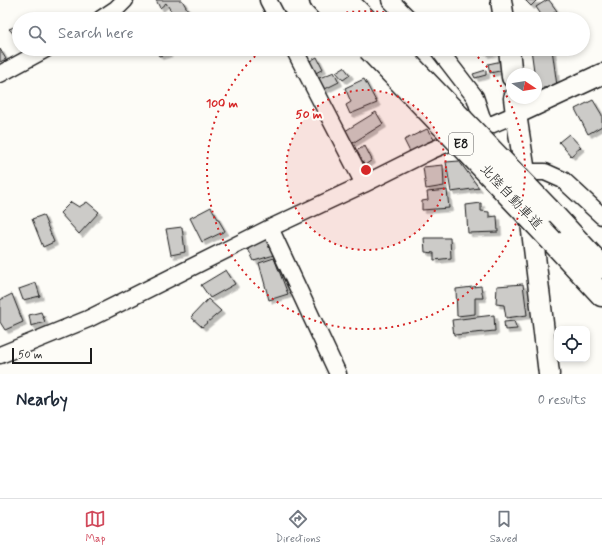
<!DOCTYPE html>
<meta charset="utf-8">
<style>
body{margin:0;font-family:Mynerve,"Klee One",sans-serif;background:#f2f2f3;color:#1f2937}
.controls{position:absolute;right:12px;bottom:12px;display:grid;overflow:hidden;border-radius:8px;box-shadow:0 2px 6px #0003}
.controls button{width:36px;height:36px;display:grid;place-items:center;padding:0;border:0;border-bottom:1px solid #e0e1e3;background:#fff;color:#1f2937;font:20px sans-serif}
.compass{position:absolute;left:506px;top:68px;width:36px;height:36px;border-radius:50%;background:#fff;box-shadow:0 2px 6px #0003;rotate:102deg}
.scale{position:absolute;left:12px;bottom:10px;width:80px;box-sizing:border-box;padding-left:4px;border:2px solid #1c1c1c;border-top:0;font-size:11px;line-height:14px;white-space:nowrap;color:#1c1c1c;-webkit-text-stroke:3px #fdfcf7;paint-order:stroke}
.list{margin:0;padding:0;list-style:none}
h2{display:flex;justify-content:space-between;align-items:center;height:52px;margin:0;padding:0 16px;font-size:17px}
h2 small{font-size:13px;font-weight:400;color:#747a83}
.icon{flex:none;width:22px;height:22px;fill:none;stroke:currentColor;stroke-width:2;stroke-linecap:round;stroke-linejoin:round}
.map{position:relative;flex:none;width:602px;height:374px;overflow:hidden}
.search{position:absolute;background:#fff;box-shadow:0 2px 6px #0003;left:12px;right:12px;top:12px;height:44px;display:flex;align-items:center;gap:10px;box-sizing:border-box;padding:0 14px;border-radius:22px;color:#747a83;font-size:15px}
.sheet{height:124px;background:#fff}
nav{display:flex;justify-content:space-around;align-items:center;box-sizing:border-box;height:56px;border-top:1px solid #e0e1e3;background:#fff;font-size:11px;color:#747a83}
nav a{display:grid;justify-items:center;gap:2px}
nav .on{color:#d1495b}
.map>svg:first-child{display:block}
.building{fill:#cccbc8;stroke:#1c1c1c;filter:url(#shadow)}
.lines{fill:none;stroke-linecap:round;stroke-linejoin:round}
.minor-casing{stroke:#1c1c1c;stroke-width:19}
.major-casing{stroke:#1c1c1c;stroke-width:23}
.highway-casing{stroke:#1c1c1c;stroke-width:25}
.minor{stroke:#fdfcf7;stroke-width:16}
.major{stroke:#fdfcf7;stroke-width:20}
.highway{stroke:#fdfcf7;stroke-width:22}
.highway-bridge-casing{stroke:#1c1c1c;stroke-width:25;stroke-linecap:butt}
.highway-bridge{stroke:#fdfcf7;stroke-width:22}
.ring{fill:none;stroke:#d62828;stroke-width:2;stroke-dasharray:2 4}
.labels{text-anchor:middle;dominant-baseline:central;stroke-width:4;stroke-linejoin:round;paint-order:stroke}
.shield{fill:#fdfcf7;stroke:#605f5e;stroke-width:1}
.shield-label{font-size:13px;font-weight:bold;fill:#1c1c1c}
.street-label{font-size:14px;fill:#1c1c1c;stroke:#fdfcf7}
.centre{fill:#d62828;stroke:#fdfcf7;stroke-width:2}
.ring-label{font-size:12px;text-anchor:middle;font-weight:bold;fill:#d62828;stroke:#fdfcf7;stroke-width:4;stroke-linejoin:round;paint-order:stroke}
</style>
<div class="map">
<svg width="602" height="374" viewBox="0 0 602 374">
<defs>
<filter id="shadow"><feDropShadow dx="3.5" dy="3.5" stdDeviation="0" flood-color="#0004"/></filter>
</defs>
<rect width="100%" height="100%" fill="#fdfcf7"/>
<filter id="ink" filterUnits="userSpaceOnUse"><feTurbulence type="fractalNoise" baseFrequency=".025" numOctaves="2"/><feDisplacementMap in="SourceGraphic" scale="8" xChannelSelector="R" yChannelSelector="G"/><feConvolveMatrix kernelMatrix="1 2 1 2 8 2 1 2 1" color-interpolation-filters="sRGB"/></filter>
<g filter="url(#ink)">
<path class="building" d="M156,0h26l8,14 -8,5h-6l-10,-16 -6,5z
M525,0h12l-6,6z
M547,0h2l8,11 -13,8 -8,-12z
M19,25v15l-10,-11z
M0,49l6,10 -6,3z
M155,49h11l3,4 -10,3z
M484,49h16v2l-15,3z
M531,49h21l5,37 -14,2v5l-7,1v-20h-14l12,-3z
M317,57l6,12 -9,5 -6,-12z
M502,61l2,9 -14,3 -2,-9z
M344,67l6,8 -7,5 -7,-8z
M486,70v5l-11,3 -2,-4z
M334,72l5,10 -16,8 -6,-11z
M364,79l13,24 -27,11 -4,-9 5,-3 -6,-14z
M593,100l9,15v11l-14,8 -13,-25z
M376,112l7,12 -32,20 -6,-13z
M427,129l8,12 -25,11 -6,-12z
M569,134l12,13 -10,9 -12,-14z
M365,146l7,14 -7,5 -9,-14z
M459,161l20,27 -28,4 -5,-30z
M443,165l1,21 -18,3 -3,-22z
M447,190l2,18 -27,2v-9l6,-1 -1,-8z
M71,202l8,5 8,-5 12,10 -20,22 -19,-21z
M481,203v8l8,1v5l8,-1 1,16 -30,1 -2,-28z
M211,207l14,24 -23,11 -12,-24z
M43,215l11,27 -11,5 -11,-28z
M182,227l3,25 -14,3 -5,-26z
M265,238l9,17 -20,6 -7,-14z
M424,238h26l1,20 -17,2v-7l-9,-1z
M274,258l14,36 -19,6 -10,-37z
M226,270l9,14 -25,14 -9,-13z
M36,283l4,13 -17,4 -4,-11z
M523,284l4,31 -21,3 -2,-13 -8,-1 1,-18z
M481,286l2,12h-8v16l-18,2 -1,-27z
M12,294l11,28 -18,8 -5,-8v-22z
M208,299l13,12 -19,16 -11,-10z
M41,312l4,10 -14,4 -2,-11z
M494,315l1,16 -41,4 -2,-15z
M514,321l3,8 -12,1 -1,-8z"/>
<g class="lines">
<defs>
<path id="minor" d="M268,0l10,19
M390,0l19,19
M101,19l15,-10 9,-9
M294,49l70,135
M438,49l37,48 10,30
M0,74l46,-25
M525,172h20l18,8 39,36
M270,228l68,146
M0,355l88,-36 182,-91 94,-44 66,-33 86,-37"/>
<path id="major" d="M501,0l3,19
M509,49l3,28
M514,98l2,16 9,58 24,202
M516,114l86,-40"/>
<path id="highway" d="M321,0l18,19
M346,0l19,19
M549,210l53,57
M552,241l50,54"/>
</defs>
<use href="#minor" class="minor-casing"/>
<use href="#major" class="major-casing"/>
<use href="#highway" class="highway-casing"/>
<use href="#minor" class="minor"/>
<use href="#major" class="major"/>
<use href="#highway" class="highway"/>
<defs>
<path id="highway-bridge" d="M369,49l102,106 81,86
M394,49l155,161"/>
</defs>
<use href="#highway-bridge" class="highway-bridge-casing"/>
<use href="#highway-bridge" class="highway-bridge"/>
</g>
</g>
<circle cx="366" cy="170" r="80" fill="#d62828" fill-opacity=".12"/>
<g class="ring">
<circle cx="366" cy="170" r="80"/>
<path d="M317 19A159 159 0 0 1 415 19M469 49A159 159 0 1 1 263 49"/>
</g>
<g class="labels">
<rect class="shield" x="449" y="133" width="24" height="22" rx="3"/>
<g class="shield-label">
<text x="461" y="144">E8</text>
</g>
<g class="street-label">
<text transform="translate(511 197) rotate(47)">北陸自動車道</text>
</g>
</g>
<circle cx="366" cy="170" r="6" class="centre"/>
<g class="ring-label">
<text x="222" y="107">100 m</text>
<text x="309" y="118">50 m</text>
</g>
</svg>
<div class="controls">
<button><svg class="icon" aria-label="locate" viewBox="0 0 24 24"><circle cx="12" cy="12" r="6"/><path d="M12 2v4M12 18v4M2 12h4M18 12h4"/></svg></button>
</div>
<svg class="compass" viewBox="-18 -18 36 36"><path d="M0-13l5 13h-10z" fill="#e53935"/><path d="M0 13l5-13h-10z" fill="#747a83"/></svg>
<div class="scale">50 m</div>
<div class="search"><svg class="icon" aria-label="search" viewBox="0 0 24 24"><circle cx="10" cy="10" r="6"/><path d="M15 15l6 6"/></svg>Search here</div>
</div>
<section class="sheet">
<h2>Nearby<small>0 results</small></h2>
<ul class="list">
</ul>
</section>
<nav>
<a class="on"><svg class="icon" aria-label="map" viewBox="0 0 24 24"><path d="M3 6l6-2 6 2 6-2v14l-6 2-6-2-6 2zM9 4v14M15 6v14"/></svg>Map</a>
<a><svg class="icon" aria-label="directions" viewBox="0 0 24 24"><path d="M12 3l9 9-9 9-9-9zM9 14v-3h6M13 9l2 2-2 2"/></svg>Directions</a>
<a><svg class="icon" aria-label="saved" viewBox="0 0 24 24"><path d="M7 4h10v16l-5-4-5 4z"/></svg>Saved</a>
</nav>
